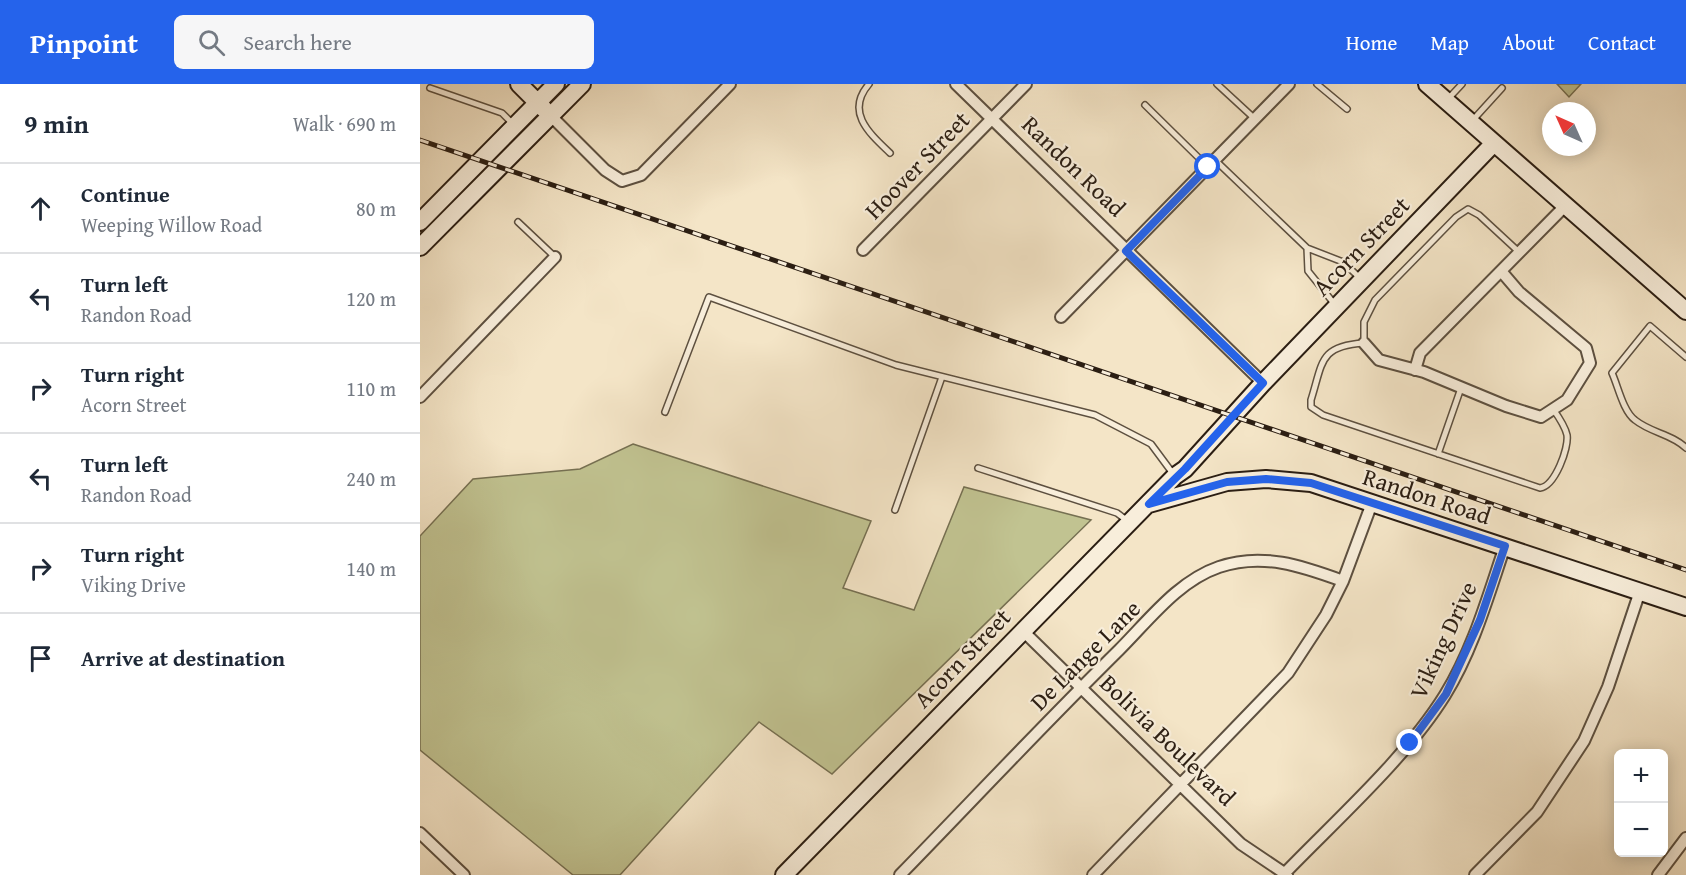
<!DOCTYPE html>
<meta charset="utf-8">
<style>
body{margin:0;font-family:"Gentium Book Plus",serif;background:#f6f6f7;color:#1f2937}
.controls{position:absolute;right:18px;bottom:18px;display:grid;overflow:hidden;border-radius:9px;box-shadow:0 3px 15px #0003}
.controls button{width:54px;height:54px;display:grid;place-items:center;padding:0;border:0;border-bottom:2px solid #e0e1e3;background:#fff;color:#1f2937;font:30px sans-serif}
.compass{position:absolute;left:1122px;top:18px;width:54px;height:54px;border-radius:50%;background:#fff;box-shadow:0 3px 15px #0003;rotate:315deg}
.stop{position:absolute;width:18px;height:18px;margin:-14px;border:4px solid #2563eb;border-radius:50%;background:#fff}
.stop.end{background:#2563eb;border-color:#fff;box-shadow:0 2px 6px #0008}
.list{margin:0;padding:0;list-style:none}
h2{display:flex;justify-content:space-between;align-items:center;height:78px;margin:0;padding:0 24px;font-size:26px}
h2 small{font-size:20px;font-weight:400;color:#747a83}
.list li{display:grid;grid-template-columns:39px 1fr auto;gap:18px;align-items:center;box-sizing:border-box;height:90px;padding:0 24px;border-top:2px solid #e0e1e3}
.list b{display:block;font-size:22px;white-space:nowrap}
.list p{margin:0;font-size:20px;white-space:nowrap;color:#747a83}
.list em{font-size:20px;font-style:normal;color:#747a83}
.icon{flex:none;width:33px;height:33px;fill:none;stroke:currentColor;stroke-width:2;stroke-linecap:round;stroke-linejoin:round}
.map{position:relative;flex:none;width:1266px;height:791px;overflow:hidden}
header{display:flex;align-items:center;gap:36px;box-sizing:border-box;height:84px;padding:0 30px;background:#2563eb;color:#fff}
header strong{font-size:28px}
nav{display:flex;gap:33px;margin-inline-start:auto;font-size:21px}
.search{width:420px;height:54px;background:#f6f6f7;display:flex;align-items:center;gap:15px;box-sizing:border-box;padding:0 21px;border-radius:9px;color:#747a83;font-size:22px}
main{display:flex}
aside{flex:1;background:#fff}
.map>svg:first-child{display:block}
.green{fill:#c1c391;stroke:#767052;stroke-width:1.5}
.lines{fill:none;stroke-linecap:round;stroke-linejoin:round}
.lane-casing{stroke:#5d5040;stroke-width:8}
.street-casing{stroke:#5d5040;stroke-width:14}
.secondary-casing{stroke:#2b1e13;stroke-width:20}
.lane{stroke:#f8eedb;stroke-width:5}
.street{stroke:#f8eedb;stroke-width:10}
.secondary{stroke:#f8eedb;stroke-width:16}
.rail-casing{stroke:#2b1e13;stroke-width:5}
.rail{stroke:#f8eedb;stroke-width:3;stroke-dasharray:9;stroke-linecap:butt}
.route{stroke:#2563eb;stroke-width:8}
.labels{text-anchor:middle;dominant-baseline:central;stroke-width:4.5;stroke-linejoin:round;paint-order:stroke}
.street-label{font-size:24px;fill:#2b1e13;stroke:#f8eedb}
</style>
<header>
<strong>Pinpoint</strong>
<div class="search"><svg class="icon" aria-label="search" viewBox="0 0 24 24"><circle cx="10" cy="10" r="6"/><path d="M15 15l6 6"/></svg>Search here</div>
<nav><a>Home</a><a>Map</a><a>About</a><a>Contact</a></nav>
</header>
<main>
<aside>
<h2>9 min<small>Walk · 690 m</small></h2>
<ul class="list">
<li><svg class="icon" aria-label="ahead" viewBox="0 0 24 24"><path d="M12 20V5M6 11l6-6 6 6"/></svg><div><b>Continue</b><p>Weeping Willow Road</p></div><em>80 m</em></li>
<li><svg class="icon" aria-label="left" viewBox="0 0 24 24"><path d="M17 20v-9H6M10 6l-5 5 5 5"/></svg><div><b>Turn left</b><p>Randon Road</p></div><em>120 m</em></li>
<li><svg class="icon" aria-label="right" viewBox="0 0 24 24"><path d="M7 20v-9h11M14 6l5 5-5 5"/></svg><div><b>Turn right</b><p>Acorn Street</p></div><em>110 m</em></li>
<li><svg class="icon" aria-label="left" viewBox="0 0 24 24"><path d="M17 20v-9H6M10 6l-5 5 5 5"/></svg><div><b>Turn left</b><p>Randon Road</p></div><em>240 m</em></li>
<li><svg class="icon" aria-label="right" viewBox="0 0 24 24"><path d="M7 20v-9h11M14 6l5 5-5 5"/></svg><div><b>Turn right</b><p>Viking Drive</p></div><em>140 m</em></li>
<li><svg class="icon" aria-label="arrive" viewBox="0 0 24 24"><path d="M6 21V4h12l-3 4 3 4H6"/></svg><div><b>Arrive at destination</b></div></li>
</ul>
</aside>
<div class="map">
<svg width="1266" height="791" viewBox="0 0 1266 791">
<rect width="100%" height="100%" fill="#f4e5c7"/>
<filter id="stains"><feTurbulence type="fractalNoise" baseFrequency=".00333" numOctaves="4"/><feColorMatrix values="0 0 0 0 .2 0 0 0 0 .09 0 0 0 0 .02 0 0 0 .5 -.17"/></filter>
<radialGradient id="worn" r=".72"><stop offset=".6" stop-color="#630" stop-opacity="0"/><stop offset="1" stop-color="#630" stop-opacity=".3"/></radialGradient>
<path class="green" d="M1137,0h24l-12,13z
M213,360l238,77 -28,67 71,22 50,-123 127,33 -259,254 -73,-52 -139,153h-47l-153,-125v-214l53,-57 107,-10z"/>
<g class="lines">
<defs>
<path id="lane" d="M449,0c-24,28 0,49 21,69
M797,0l38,35
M897,0l30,25
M10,4l72,25 11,11
M1027,16l15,-16
M725,21l63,62
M1052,37l30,-33
M795,76l92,88 36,14 18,17
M98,138l37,35
M887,164l1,23 28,35
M1099,168l-40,-37 -11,-6 -12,8 -81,83 -11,22v21c-45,3 -41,19 -53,57v7l12,8 217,73c15,-2 29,-40 27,-53 -2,-9 -9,-19 -14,-26
M1266,273l-36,-31 -38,47c6,13 11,38 23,47 16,13 37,14 51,28
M245,328l44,-115 187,68 199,50 56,29 23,31
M1018,370l23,-66
M558,384l139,45 12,9
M475,426l47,-133"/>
<path id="street" d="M536,0l307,299
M131,32l54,54 17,11 19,-6 89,-91
M443,166l163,-166
M641,233l228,-233
M944,259l15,17 45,12 82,34 35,11 26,-17 23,-37 -4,-15 -67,-56 -18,-21
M995,286l5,-17 146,-148
M0,313l135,-140
M602,546l219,214 46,31
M0,749l44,42
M480,791c73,-75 144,-151 219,-225 30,-30 59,-69 100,-83 43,-15 83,-1 124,14
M673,791l195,-202 38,-58 17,-34 29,-78
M863,791c52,-54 123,-117 162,-180 28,-45 43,-99 60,-149
M1055,791l62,-63 47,-71 24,-54 32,-96
M1238,791l28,-37"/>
<path id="secondary" d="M99,0l25,25
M1007,0l259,227
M0,138l136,-138
M0,163l162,-163
M729,420l78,-22 39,-3 45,4 375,124
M364,791l391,-399 10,-7 78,-86 231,-240"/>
</defs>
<use href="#lane" class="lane-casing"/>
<use href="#street" class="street-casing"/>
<use href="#secondary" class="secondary-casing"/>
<use href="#lane" class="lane"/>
<use href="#street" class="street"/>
<use href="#secondary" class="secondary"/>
<defs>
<path id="rail" d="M0,56l1266,430"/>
</defs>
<use href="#rail" class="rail-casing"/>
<use href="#rail" class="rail"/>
</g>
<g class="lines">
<path class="route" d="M788,83l-82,84 137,132 -78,86 -36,35 78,-22 39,-3 45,4 194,63 -25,74 -34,74 -36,49"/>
</g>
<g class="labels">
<g class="street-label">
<text transform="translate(497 81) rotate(-46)">Hoover Street</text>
<text transform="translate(654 82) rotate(44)">Randon Road</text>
<text transform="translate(941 162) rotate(-46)">Acorn Street</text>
<text transform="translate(1007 412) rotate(18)">Randon Road</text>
<text transform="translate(1023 556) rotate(-65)">Viking Drive</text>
<text transform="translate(665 571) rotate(-45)">De Lange Lane</text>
<text transform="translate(542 574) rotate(-46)">Acorn Street</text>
<text transform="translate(748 656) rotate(44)">Bolivia Boulevard</text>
</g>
</g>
<rect width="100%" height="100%" filter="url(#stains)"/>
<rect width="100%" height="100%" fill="url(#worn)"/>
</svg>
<div class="controls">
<button>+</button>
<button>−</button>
</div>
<svg class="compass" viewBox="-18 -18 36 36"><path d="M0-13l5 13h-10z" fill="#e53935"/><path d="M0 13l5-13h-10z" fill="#747a83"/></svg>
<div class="stop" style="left:788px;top:83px"></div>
<div class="stop end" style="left:990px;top:659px"></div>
</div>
</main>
